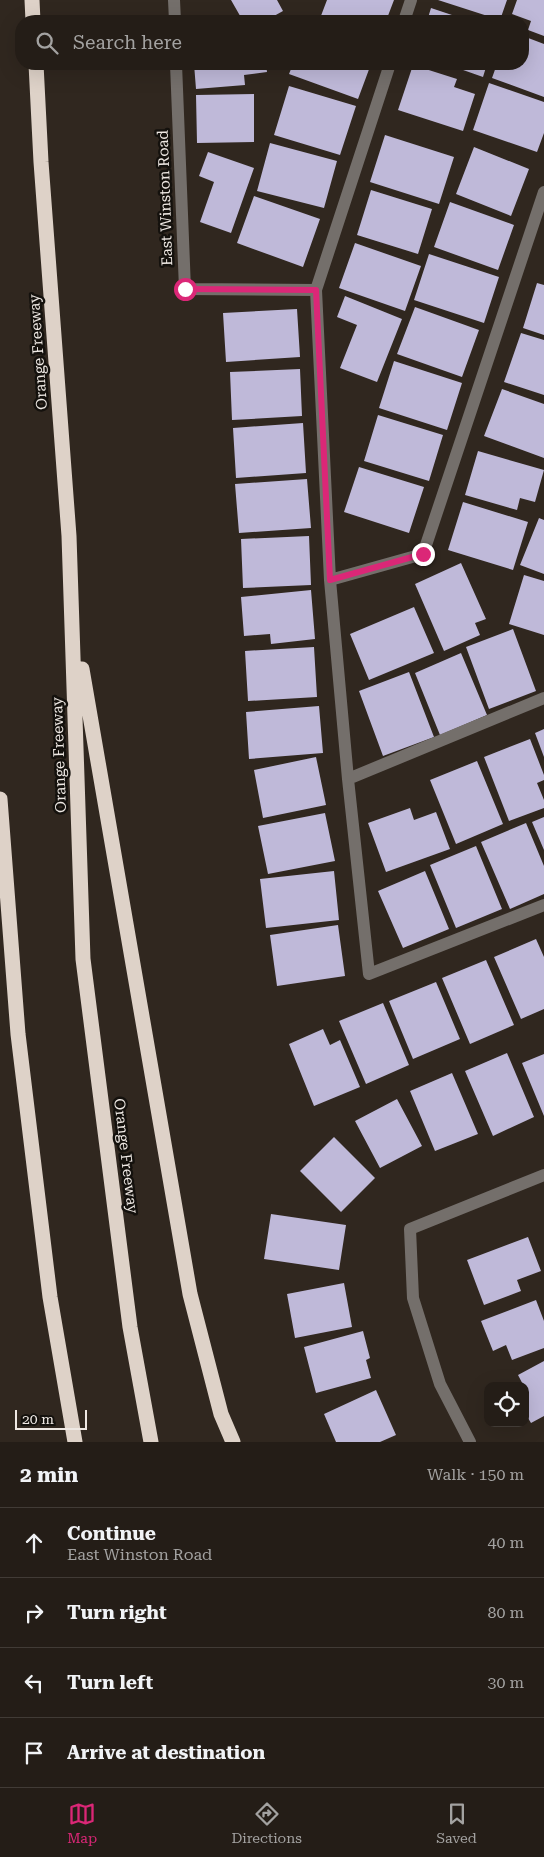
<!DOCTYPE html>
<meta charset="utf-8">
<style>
body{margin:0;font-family:"Roboto Serif",serif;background:#2c2620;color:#f1f3f6}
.controls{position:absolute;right:15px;bottom:15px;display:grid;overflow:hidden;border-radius:10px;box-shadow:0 5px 20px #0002}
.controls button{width:45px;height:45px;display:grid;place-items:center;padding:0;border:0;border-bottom:1px solid #413b36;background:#241d17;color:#f1f3f6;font:25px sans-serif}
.scale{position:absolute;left:15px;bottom:12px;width:72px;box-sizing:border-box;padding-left:5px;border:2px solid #eee8e3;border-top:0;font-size:14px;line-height:18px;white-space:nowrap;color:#eee8e3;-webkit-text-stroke:4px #14110d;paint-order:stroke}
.stop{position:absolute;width:15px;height:15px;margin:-11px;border:4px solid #db2777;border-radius:50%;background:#fff}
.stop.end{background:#db2777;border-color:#fff;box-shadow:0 1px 5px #0008}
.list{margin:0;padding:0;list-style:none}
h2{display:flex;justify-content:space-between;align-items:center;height:65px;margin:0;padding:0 20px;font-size:21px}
h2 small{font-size:16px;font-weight:400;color:#a3a2a1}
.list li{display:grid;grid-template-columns:32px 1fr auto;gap:15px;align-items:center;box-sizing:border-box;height:70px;padding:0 20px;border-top:1px solid #413b36}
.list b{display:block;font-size:19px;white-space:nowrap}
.list p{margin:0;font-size:16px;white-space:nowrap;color:#a3a2a1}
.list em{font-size:16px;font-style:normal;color:#a3a2a1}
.icon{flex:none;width:28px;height:28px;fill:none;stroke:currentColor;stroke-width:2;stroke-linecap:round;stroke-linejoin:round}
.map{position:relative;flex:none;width:544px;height:1442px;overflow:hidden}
.search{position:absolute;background:#241d17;box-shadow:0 5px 20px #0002;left:15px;right:15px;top:15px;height:55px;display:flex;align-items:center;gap:12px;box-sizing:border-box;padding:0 18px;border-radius:20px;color:#a3a2a1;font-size:19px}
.sheet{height:345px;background:#241d17}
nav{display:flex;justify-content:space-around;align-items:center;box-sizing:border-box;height:70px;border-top:1px solid #413b36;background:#241d17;font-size:14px;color:#a3a2a1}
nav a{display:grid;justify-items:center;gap:2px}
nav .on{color:#db2777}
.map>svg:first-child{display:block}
.building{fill:#bfb9d9}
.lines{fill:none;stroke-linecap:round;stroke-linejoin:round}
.minor{stroke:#746f6b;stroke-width:12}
.highway{stroke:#ded2c8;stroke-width:15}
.route{stroke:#db2777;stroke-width:6}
.labels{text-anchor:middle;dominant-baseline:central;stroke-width:5;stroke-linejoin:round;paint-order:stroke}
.street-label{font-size:15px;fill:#eee8e3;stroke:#14110d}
</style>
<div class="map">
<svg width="544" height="1442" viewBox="0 0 544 1442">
<rect width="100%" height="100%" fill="#30271f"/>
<path class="building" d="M231,0h46l6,11 -18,10h-22z
M327,0h67l-8,21h-67z
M438,0h69l-7,20z
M517,0h27v36l-16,-6 3,-9 -19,-7z
M431,8l39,13h-43z
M523,36l21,8v53l-52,-19 5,-14h26z
M194,64h72l1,8 -23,3 1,10 -49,4z
M293,64h78l-13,35 -69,-25z
M446,64h41l-4,13z
M413,65l44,14 -3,8 21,7 -12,37 -65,-21z
M489,83l55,19v31l-7,19 -64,-22z
M289,86l67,20 -16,49 -66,-20z
M254,94v48l-57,1 -1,-48z
M385,135l69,22 -15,47 -69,-22z
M270,143l67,18 -13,47 -67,-17z
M474,147l55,22 -18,47 -55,-22z
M208,152l46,16 -23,65 -31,-11 14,-40 -15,-6z
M371,190l61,19 -14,45 -61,-19z
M254,196l66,23 -17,48 -66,-24z
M450,202l64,23 -16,45 -64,-23z
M355,243l66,23 -16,45 -66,-23z
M429,254l70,23 -15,46 -70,-23z
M537,283l7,2v50l-21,-7z
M345,296l57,23 -25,63 -37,-14 17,-43 -20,-8z
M415,307l64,23 -17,47 -65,-23z
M297,309l3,48 -74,5 -3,-49z
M521,333l23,7v55l-40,-13z
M394,361l68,22 -15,47 -68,-22z
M300,369l2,47 -70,4 -2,-48z
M502,389l42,15v54l-60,-22z
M378,415l65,20 -14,46 -65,-20z
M303,423l3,50 -70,5 -3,-50z
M478,451l66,19 -9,32 -15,-4 -3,12 -52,-15z
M359,467l65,20 -15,46 -65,-21z
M307,479l4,49 -72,5 -4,-49z
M463,502l65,20 -15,48 -65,-20z
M539,518l5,2v54l-24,-9z
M309,536l2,49 -68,3 -2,-49z
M461,563l25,56 -11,4 5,12 -36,16 -29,-67z
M524,575l20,6v54l-35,-11z
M311,590l4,49 -44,5 -1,-10 -26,2 -3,-39z
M414,607l20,46 -65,27 -19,-46z
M513,629l23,62 -47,18 -23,-62z
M314,647l3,50 -69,4 -3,-50z
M461,653l26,62 -47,20 -25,-62z
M409,672l25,65 -51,19 -24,-65z
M319,706l4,47 -74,6 -3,-47z
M544,729v28l-9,-24z
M530,739l14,36v5l-7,3 7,17v8l-35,13 -25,-64z
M316,757l10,48 -63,13 -9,-48z
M477,761l26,63 -47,20 -26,-64z
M410,808l4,12 22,-8 14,37 -64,23 -18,-49z
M325,813l10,48 -67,13 -10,-48z
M544,817v33l-12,-28z
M526,823l18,43v28l-34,15 -29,-67z
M476,846l26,63 -46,19 -26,-63z
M334,871l5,49 -73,8 -6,-49z
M425,871l24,58 -46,19 -25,-57z
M338,925l7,51 -68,10 -7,-51z
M536,939l8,18v52l-23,10 -27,-62z
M486,960l28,65 -44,19 -28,-66z
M436,982l24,57 -47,20 -24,-58z
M383,1003l26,62 -43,19 -27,-63z
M323,1029l7,16 10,-5 20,47 -46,19 -25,-62z
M507,1053l27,64 -41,19 -28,-65z
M544,1054v62l-22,-53z
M452,1073l26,61 -43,17 -25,-60z
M397,1099l25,47 -42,22 -25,-47z
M334,1137l41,41 -34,34 -41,-41z
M271,1214l75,11 -7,45 -75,-11z
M528,1237l13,34 -24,9 4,11 -37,14 -17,-45z
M344,1283l8,44 -57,11 -8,-44z
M536,1300l8,21v27l-32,12 -6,-15 -13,6 -12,-30z
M363,1331l7,27 -4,2 5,18 -55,15 -12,-46z
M544,1361v55l-13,7 -6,-10v-15l4,-2 -11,-21z
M376,1390l20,45 -16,7h-44l-12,-28z"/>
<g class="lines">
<path class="minor" d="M174,0l1,21
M404,21l7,-21
M176,64l9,225 131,1
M390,64l-74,226 14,290 18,199 21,195 175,-69
M330,580l93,-26 121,-362
M348,779l196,-81
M470,1442l-30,-58 -27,-86 -3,-69 134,-54"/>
<path class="highway" d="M32,0l1,21
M36,64l5,98 28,374 14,423 47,368 21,115
M82,669l108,625 31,120 12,28
M0,799l18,235 32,263 25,145"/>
</g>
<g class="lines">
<path class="route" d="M185,289l131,1 14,290 93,-26"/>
</g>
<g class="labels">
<g class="street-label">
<text transform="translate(165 198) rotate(-92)">East Winston Road</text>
<text transform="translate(38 352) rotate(-94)">Orange Freeway</text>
<text transform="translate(59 755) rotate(-92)">Orange Freeway</text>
<text transform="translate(126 1156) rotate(83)">Orange Freeway</text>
</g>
</g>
</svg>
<div class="controls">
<button><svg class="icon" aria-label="locate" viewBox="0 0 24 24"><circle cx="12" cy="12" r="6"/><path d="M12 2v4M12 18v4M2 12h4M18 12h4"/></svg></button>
</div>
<div class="scale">20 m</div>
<div class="stop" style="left:185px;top:289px"></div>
<div class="stop end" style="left:423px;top:554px"></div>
<div class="search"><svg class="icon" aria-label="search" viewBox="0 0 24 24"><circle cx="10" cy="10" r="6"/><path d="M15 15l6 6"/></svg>Search here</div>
</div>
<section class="sheet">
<h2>2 min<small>Walk · 150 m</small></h2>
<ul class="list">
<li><svg class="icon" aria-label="ahead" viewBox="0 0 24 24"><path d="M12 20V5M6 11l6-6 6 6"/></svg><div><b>Continue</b><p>East Winston Road</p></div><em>40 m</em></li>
<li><svg class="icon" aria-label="right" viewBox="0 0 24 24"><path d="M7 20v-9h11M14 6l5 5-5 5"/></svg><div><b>Turn right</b></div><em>80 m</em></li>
<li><svg class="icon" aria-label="left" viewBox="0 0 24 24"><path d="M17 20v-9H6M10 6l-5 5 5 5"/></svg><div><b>Turn left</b></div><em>30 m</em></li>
<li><svg class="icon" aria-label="arrive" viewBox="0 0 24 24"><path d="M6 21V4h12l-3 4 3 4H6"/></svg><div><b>Arrive at destination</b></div></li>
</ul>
</section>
<nav>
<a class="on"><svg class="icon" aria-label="map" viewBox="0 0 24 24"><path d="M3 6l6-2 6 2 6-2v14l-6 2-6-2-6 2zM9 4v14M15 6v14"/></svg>Map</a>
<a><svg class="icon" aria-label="directions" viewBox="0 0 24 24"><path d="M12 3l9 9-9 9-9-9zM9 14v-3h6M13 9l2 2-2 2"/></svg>Directions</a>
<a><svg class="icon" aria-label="saved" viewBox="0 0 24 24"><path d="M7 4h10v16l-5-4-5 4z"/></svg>Saved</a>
</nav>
